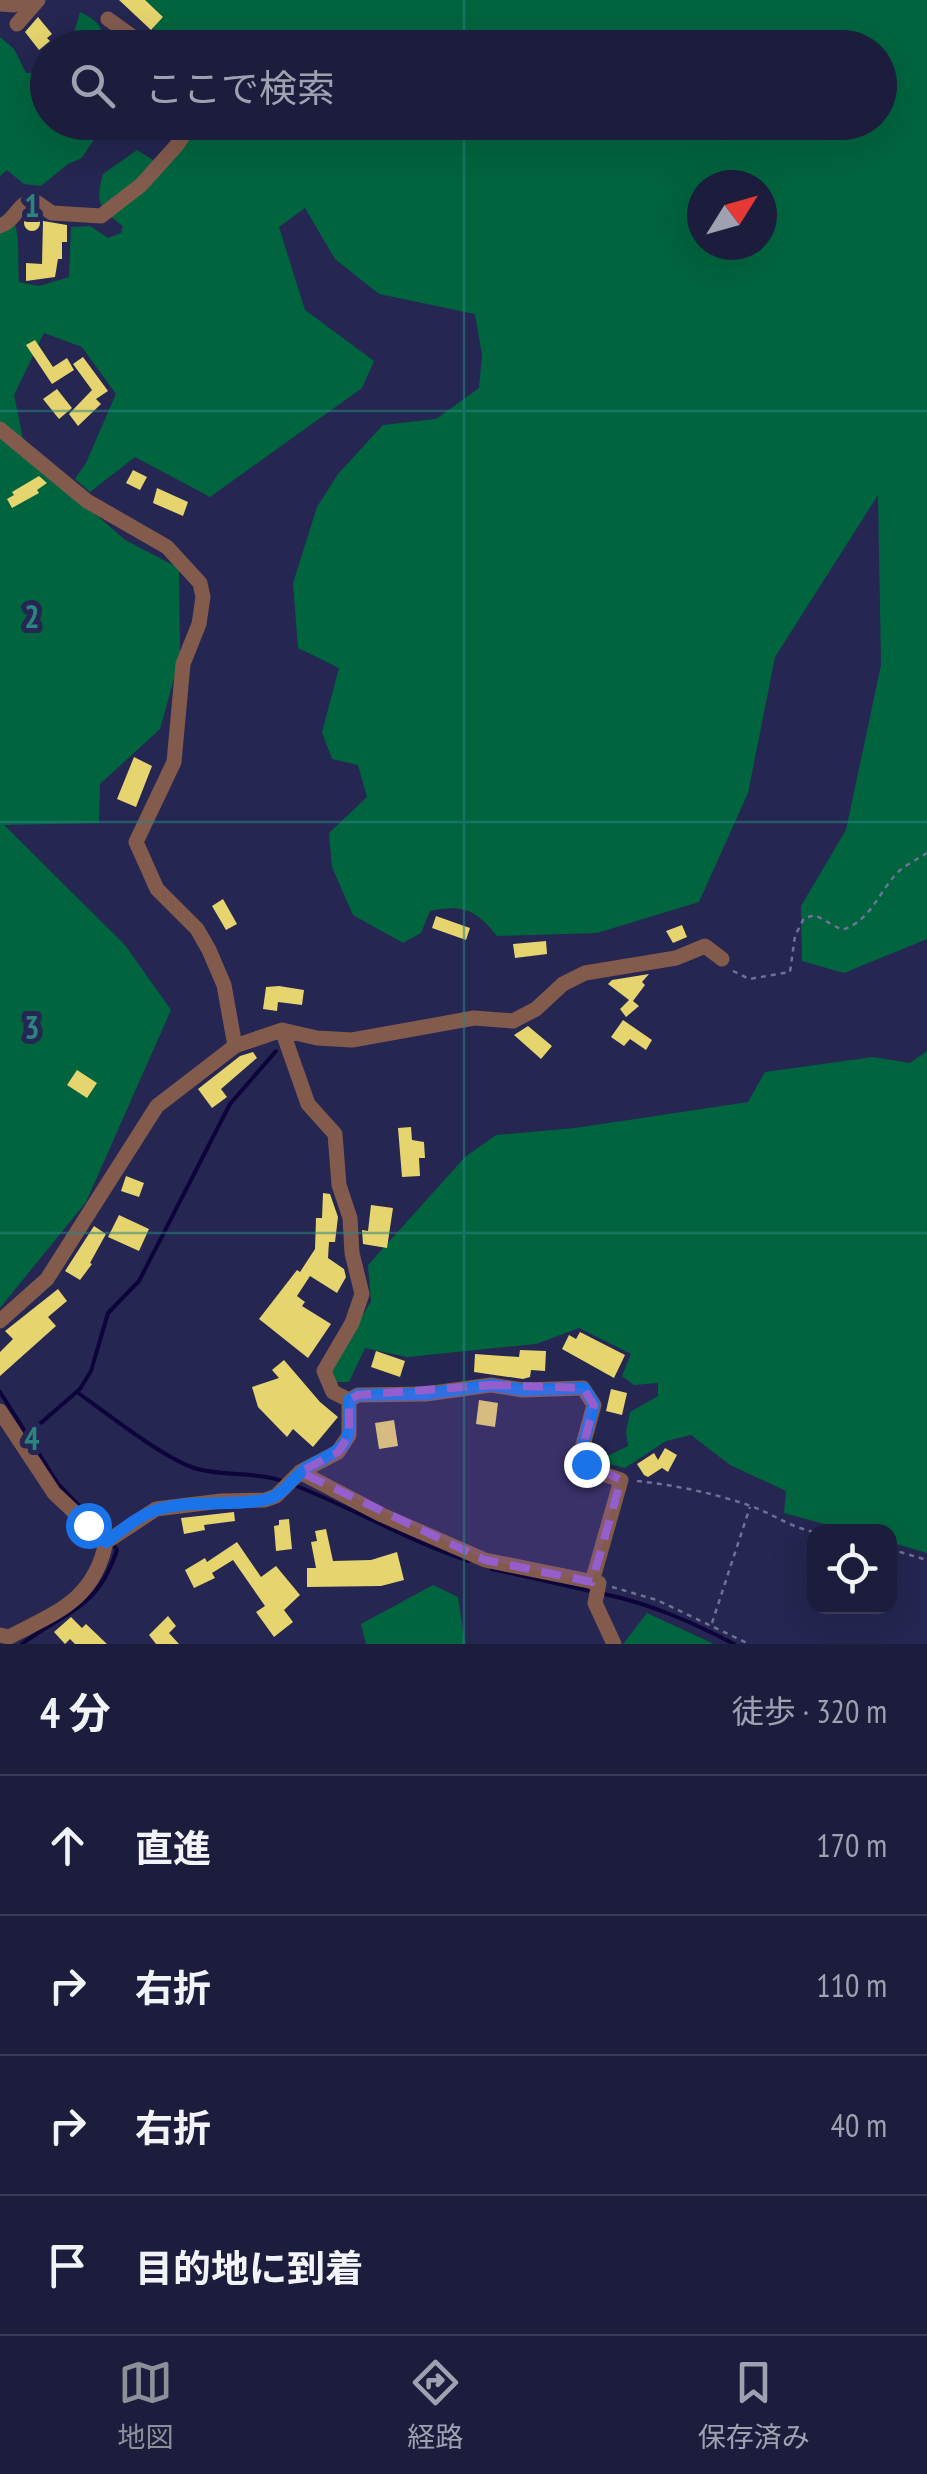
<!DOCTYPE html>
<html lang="ja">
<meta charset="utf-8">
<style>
body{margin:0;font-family:"PT Sans Narrow","Noto Sans JP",sans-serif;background:#292948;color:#f1f3f6}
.controls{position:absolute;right:30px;bottom:30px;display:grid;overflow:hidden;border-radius:20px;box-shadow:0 10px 40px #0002}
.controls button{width:90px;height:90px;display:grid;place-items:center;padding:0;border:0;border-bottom:2px solid #3a3a57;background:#1c1c3d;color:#f1f3f6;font:50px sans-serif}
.compass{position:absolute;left:687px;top:170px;width:90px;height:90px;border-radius:50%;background:#1c1c3d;box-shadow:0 10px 40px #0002;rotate:53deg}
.stop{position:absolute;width:30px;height:30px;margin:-22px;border:8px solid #1a73e8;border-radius:50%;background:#fff}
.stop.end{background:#1a73e8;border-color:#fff;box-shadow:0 2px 10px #0008}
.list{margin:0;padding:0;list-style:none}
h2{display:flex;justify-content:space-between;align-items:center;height:130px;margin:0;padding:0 40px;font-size:42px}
h2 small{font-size:32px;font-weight:400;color:#a0a1b0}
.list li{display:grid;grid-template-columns:65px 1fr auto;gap:30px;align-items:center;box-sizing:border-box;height:140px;padding:0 40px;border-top:2px solid #3a3a57}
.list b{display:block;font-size:38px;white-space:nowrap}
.list em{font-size:32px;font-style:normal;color:#a0a1b0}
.icon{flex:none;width:55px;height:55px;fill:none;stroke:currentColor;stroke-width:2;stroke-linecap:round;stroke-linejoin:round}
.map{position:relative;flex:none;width:927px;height:1644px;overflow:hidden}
.search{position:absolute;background:#1c1c3d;box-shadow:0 10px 40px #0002;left:30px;right:30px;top:30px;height:110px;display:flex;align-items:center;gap:25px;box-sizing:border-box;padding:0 35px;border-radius:55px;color:#a0a1b0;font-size:38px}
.sheet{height:690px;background:#1c1c3d}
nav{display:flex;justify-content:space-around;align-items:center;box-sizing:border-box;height:140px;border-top:2px solid #3a3a57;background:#1c1c3d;font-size:28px;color:#a0a1b0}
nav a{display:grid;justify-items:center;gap:5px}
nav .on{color:#8c9099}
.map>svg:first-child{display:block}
.green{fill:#00653f;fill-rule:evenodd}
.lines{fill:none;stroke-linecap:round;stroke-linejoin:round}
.stream{stroke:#0e043c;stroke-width:4}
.building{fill:#e6d46e}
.path{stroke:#6f7195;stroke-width:2.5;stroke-dasharray:5 5;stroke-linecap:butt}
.minor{stroke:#825b4d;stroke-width:15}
.route{stroke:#1a73e8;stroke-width:12}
.marked{fill:#945ecd;fill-opacity:0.2;stroke:#945ecd;stroke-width:8;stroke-dasharray:20 12;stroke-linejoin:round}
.grid{fill:none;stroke:#2c8481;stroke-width:2.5;stroke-opacity:0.55}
.grid-label{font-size:32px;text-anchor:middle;font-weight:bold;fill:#2c8481;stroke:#252651;stroke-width:10;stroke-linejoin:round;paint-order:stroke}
</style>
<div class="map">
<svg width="927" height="1644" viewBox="0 0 927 1644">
<rect width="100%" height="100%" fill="#252651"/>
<path class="green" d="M130,0h797v939l-83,34 -42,-12 -1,-55 45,-76 35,-165 -3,-170 -103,162 -27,136 -49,109 -102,31 -100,3c-21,-26 -33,-32 -67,-25l-9,22 -18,10 -50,-28 -21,-48 -3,-34 38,-36 -9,-32 -26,-6 -10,-27 17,-64 -41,-20 -5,-65 24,-76 21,-33 45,-49 53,-6 43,-31 3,-33 -7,-41 -96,-20 -44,-35 -30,-51 -26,19 26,83 69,51 -12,27 -152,109 -75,-40 -45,35 -15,-13 11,-16 30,-69 -34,-47 -38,-14 -30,62 12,58 99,87 54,28 1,89 -20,72 -60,55 -1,39 -95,2 121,120 46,65 -85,192 -86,106v-1084l14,-3c7,21 3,40 5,61l20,4 30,-9 2,-50 19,-1 18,12 13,-5 2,-7c-24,-18 -28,-22 -20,-52l34,-24 16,10 19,-5 21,-32 687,-1v-74l-721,-1 -5,-9 -2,-20zM702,185h60v60h-60z
M80,12c16,8 28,16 20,35h-30z
M0,37l14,12 12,24h13l8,-5 1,54 80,1 4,5 -30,-1 -20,31 -14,6 -27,22 -17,-2 -17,-14 -7,6z
M927,1051v502l-37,-11v-10l-40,-1 -66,-18 2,-22 -56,-26 -39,-30 -25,6 -41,27 -28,-7 31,-15 -2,-14 4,-20 28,-16v-13l-24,2 -12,-9 9,-22 -52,-26 -43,16 -129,13 -42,-9 -16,34h-13l-5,-11 40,-70 -3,-36 97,-108 31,-22 79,-7 173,-26 17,-30 108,-15 37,6z
M433,1585l25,12 7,47h-99l-5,-20z
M647,1613l67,31h-91z"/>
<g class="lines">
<path class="stream" d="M0,1392l58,92 25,26
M77,1392c29,21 85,65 117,76 30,9 62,3 91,14
M35,1428l45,-39 11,-18 17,-58 31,-32 91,-177 46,-53
M294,1485c59,23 114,56 175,76
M492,1569l103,23
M604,1594c47,10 88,28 130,50
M22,1644c44,-33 75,-34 95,-94l-4,-6"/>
</g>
<path class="building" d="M119,0h26l18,17 -12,13z
M38,17l14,17 -5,4 3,3 -11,9 -14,-18z
M24 223a8 8 0 1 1 16 0a8 8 0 1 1-16 0Z
M43,221l24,4v17h-5v17h-4l-3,18 -29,4v-18l16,1z
M35,340l18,27 14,-9 7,12 -22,14 -26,-39z
M83,357l25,34 -12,8 5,5 -23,22 -9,-12 23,-24 -19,-26z
M57,389l15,19 -13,11 -16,-20z
M133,470l14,7 -7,13 -14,-7z
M39,476l8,7 -10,7 2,3 -27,15 -5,-9 7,-4 -2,-3z
M157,488l31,14 -5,14 -30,-13z
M134,757l18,9 -16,41 -19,-8z
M223,899l14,25 -11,6 -14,-24z
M436,916l34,12 -4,12 -34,-12z
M682,925l5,12 -14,6 -7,-12z
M546,941l1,13 -32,4 -2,-14z
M649,974l-7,8 3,3 -12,16 6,5 -13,11 -6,-8 9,-9 -21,-16 4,-4z
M279,986l25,4 -2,15 -24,-3 -1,9 -14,-2 3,-22z
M623,1020l29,20 -6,10 -16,-11 -6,7 -13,-9z
M528,1026l24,20 -11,13 -27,-24z
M253,1052l4,6 -36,31 6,8 -15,11 -14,-19 42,-33z
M77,1070l20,13 -10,15 -20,-13z
M411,1127l1,13 12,2 1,16h-6l1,18 -18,1 -4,-49z
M126,1176l18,7 -5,14 -18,-6z
M323,1193l7,1 8,23 -3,25h-6l-1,16 16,11 2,8 -9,16 -27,-17 -13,20 8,6 -3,4 29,18 -23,34 -49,-39 38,-49 3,2 15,-23 1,-31h6z
M371,1205l22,3 -6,40 -24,-4 -1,-14 6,1z
M119,1215l30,14 -10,22 -31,-14z
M94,1226l12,8 -16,29 2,1 -12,16 -15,-9z
M58,1289l9,12 -19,16 8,9 -56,50v-24l13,-13 -8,-8z
M580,1332l45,23 -11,23 -52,-29 7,-14 7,4z
M520,1350l26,1 -1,20 -14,-1 -1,7 -7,2 -49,-7 1,-18 44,3z
M376,1351l29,10 -5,16 -29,-10z
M284,1360l36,42 18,15 -25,30 -20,-18 -6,8 -29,-30 -6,-20 27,-9 -7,-8z
M611,1389l16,4 -5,22 -16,-4z
M479,1400l19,3 -3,24 -19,-3z
M394,1420l4,26 -19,3 -4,-26z
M665,1448l12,7 -9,17 -6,-4 -14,9 -4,-2 -7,-11 17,-11 4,7z
M234,1512l1,9 -31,4 1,5 -21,4 -3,-16z
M289,1519l3,30 -16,2 -2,-25 5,-1v-5z
M326,1529l7,32 38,-1 26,-8 7,28 -23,6 -74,1v-19h9l-5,-26 6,-1 -2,-10z
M237,1542l24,35 15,-11 24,29 -16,15 9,12 -19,15 -18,-25 9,-6 -32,-46 -21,13 3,5 -21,10 -9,-18 20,-12 2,4z
M168,1616l8,10 -7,7 10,11h-23l-7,-9z
M71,1617l11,11 4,-4 21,20h-32l-5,-5 -5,5 -11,-12z"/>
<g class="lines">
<path class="path" d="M733,971l16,8 41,-7 5,-36 9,-18 11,-3 27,15c30,-10 36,-38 57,-59 8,-7 19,-12 28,-18
M637,1481c37,4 76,12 111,24 24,8 39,21 66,27
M890,1549l37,11
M612,1587l45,13 92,44
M712,1623l38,-116"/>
<path class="minor" d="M0,4l14,1 11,-5
M108,19l25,18 22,11
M17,24l21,-24
M0,226c15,-5 17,-22 33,-26l19,13 49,3 40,-31 36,-40 15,-23
M0,429l87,72 80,46 33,36 3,14 -4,27 -16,40 -9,98 -38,80 21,47 40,40 12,21 15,35 11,61
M282,1030l26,74 27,30 4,51 11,33 2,35 10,41 -10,29 -28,48 9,21 16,8 9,-5 68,-1 65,-9 32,5 60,-2 11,17 -13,47c6,20 23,22 40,28l-29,102
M0,1321l47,-42 110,-173 78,-60 47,-16 35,8 35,2 122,-22 39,3 23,-12 27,-25 22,-11 91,-15 29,-12 17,13
M0,1411l54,82 52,49
M300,1472l82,43 103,45 114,23 -4,20 19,41
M0,1635l9,2c48,-25 85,-37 97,-95l50,-33 65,-8 44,-1 11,-4 24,-24 38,-20 11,-17v-35"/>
</g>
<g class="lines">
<path class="route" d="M88,1525l18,17c16,-12 33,-27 53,-33 35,-10 78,-2 109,-10 18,-5 26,-25 43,-34 37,-19 41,-21 38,-65l9,-5 68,-1 66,-9 31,5 61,-2 10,16 -13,48 5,12"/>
</g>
<path class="marked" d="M491,1385l92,3 11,17 -14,54 41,21 -29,102 -107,-22 -185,-88 38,-20 11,-17v-35l9,-5z"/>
<path class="grid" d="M464,0v48M464,122v1522M0,411h927M0,822h927M0,1233h927"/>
<g class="grid-label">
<text x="32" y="217">1</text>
<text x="32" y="628">2</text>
<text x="32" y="1039">3</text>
<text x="32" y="1450">4</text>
</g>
</svg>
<div class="controls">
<button><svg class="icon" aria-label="locate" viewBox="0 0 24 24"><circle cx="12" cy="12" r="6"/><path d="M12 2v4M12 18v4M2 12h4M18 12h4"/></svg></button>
</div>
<svg class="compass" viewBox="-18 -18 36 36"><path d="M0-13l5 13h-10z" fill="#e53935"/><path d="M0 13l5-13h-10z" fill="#a0a1b0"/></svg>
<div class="stop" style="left:88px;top:1525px"></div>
<div class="stop end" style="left:586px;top:1464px"></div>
<div class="search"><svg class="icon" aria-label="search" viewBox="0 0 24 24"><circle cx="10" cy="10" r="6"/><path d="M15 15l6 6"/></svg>ここで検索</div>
</div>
<section class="sheet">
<h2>4 分<small>徒歩 · 320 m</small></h2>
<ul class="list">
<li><svg class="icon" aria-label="ahead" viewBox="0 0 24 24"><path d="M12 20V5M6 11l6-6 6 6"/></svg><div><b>直進</b></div><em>170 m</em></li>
<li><svg class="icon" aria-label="right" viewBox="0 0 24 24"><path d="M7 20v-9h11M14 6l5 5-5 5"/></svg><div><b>右折</b></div><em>110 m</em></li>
<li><svg class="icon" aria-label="right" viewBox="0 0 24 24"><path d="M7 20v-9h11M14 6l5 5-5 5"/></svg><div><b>右折</b></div><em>40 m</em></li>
<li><svg class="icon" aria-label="arrive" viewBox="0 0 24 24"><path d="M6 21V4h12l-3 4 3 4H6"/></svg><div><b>目的地に到着</b></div></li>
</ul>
</section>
<nav>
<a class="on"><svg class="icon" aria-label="map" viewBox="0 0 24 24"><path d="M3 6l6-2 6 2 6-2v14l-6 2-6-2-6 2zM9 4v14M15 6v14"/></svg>地図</a>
<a><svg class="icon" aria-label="directions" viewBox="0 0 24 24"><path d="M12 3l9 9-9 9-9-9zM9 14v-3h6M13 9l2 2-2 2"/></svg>経路</a>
<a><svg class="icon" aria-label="saved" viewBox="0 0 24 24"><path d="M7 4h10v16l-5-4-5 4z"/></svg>保存済み</a>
</nav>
